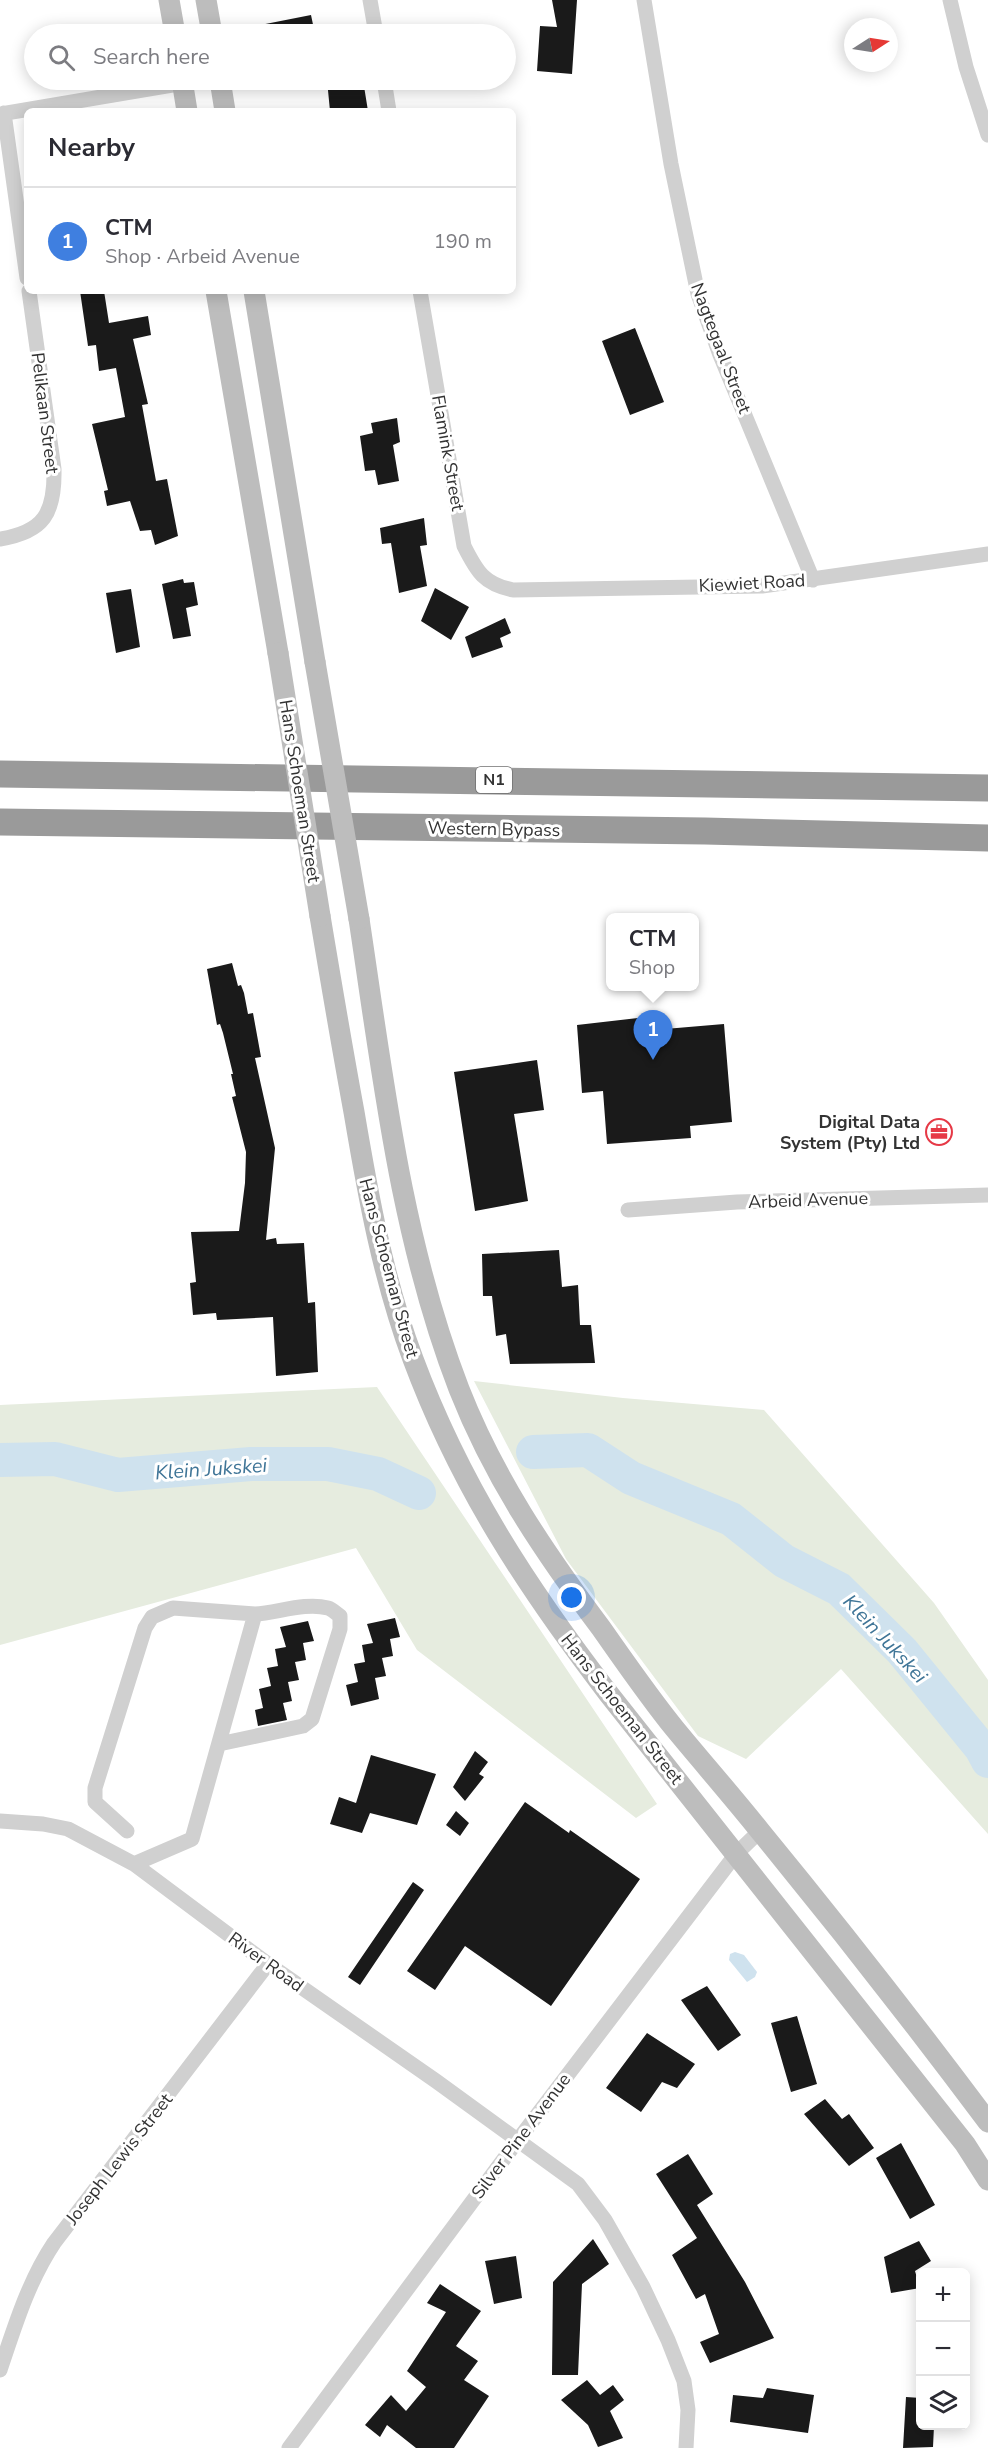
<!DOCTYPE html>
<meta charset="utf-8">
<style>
body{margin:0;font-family:"Nunito Sans",sans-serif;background:#f2f2f3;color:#2b2b33}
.controls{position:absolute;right:18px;bottom:18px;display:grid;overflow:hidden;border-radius:9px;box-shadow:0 3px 15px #0003}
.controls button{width:54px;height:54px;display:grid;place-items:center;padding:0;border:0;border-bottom:2px solid #e1e1e2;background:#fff;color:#2b2b33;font:30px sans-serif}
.compass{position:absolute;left:844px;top:18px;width:54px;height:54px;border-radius:50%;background:#fff;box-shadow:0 3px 15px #0003;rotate:78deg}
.you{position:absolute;left:572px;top:1598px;width:21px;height:21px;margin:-15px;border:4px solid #fff;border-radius:50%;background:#1a73e8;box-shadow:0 0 0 9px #1a73e833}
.badge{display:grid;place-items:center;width:39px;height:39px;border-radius:50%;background:#0f766e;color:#fff;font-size:20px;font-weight:700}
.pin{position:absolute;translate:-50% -50px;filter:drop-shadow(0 2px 3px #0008)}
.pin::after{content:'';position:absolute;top:32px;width:21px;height:18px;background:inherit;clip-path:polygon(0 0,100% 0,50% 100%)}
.popup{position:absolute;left:606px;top:913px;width:93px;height:78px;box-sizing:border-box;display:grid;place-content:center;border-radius:9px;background:#fff;filter:drop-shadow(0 2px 4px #0005);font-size:20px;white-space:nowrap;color:#7c7c81}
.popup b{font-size:22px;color:#2b2b33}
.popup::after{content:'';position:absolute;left:50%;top:100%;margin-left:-12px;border:12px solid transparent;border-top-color:#fff}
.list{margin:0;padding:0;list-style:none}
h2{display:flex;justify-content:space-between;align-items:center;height:78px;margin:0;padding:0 24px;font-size:26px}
h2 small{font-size:20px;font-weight:400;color:#7c7c81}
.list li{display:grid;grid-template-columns:39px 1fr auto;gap:18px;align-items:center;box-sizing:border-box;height:108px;padding:0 24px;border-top:2px solid #e1e1e2}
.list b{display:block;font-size:22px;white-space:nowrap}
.list p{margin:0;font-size:20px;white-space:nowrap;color:#7c7c81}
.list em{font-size:20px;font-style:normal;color:#7c7c81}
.icon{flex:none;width:33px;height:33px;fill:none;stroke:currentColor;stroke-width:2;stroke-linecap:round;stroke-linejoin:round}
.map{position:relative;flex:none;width:988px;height:2448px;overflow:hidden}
.search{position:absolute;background:#fff;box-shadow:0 3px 15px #0003;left:24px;top:24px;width:492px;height:66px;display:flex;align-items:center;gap:15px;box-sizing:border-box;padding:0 21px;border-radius:33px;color:#7c7c81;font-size:22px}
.panel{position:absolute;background:#fff;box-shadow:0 3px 15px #0003;left:24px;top:108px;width:492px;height:186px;border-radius:9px}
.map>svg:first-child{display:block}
.green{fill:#e6ecdf}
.water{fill:#cfe2ee}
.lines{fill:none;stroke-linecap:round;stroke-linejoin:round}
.river{stroke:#cfe2ee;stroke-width:34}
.building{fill:#1a1a1a}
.street{stroke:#d0d0d0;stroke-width:15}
.secondary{stroke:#bdbdbd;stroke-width:21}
.highway{stroke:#9a9a9a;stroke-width:27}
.secondary-bridge{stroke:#bdbdbd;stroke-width:21}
.labels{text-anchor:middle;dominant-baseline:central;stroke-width:6;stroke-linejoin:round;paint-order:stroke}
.shield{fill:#fff;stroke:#707070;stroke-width:1.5}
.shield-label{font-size:16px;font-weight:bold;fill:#333}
.street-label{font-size:18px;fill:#333;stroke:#fff}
.poi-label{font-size:18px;font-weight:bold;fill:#333;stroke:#fff;text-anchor:end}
.water-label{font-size:20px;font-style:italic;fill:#3f7597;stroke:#fff}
</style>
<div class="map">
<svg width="988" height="2448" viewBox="0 0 988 2448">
<rect width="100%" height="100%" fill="#fff"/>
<path class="green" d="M474,1381l149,17 141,12 170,193 54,77v154l-147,-165 -95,90 -48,-23 -132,-177z
M377,1387l280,417 -21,14 -219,-168 -61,-102 -356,97v-240z"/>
<path class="water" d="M735,1952l9,3 13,17 -2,5 -8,5 -18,-22 1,-6z"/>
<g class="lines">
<path class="river" d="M533,1452l55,-2 43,28 100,41 53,42 55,28 63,62 79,97 7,13
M0,1460l55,-1 63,16 133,-11h77l50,10 41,19"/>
</g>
<path class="building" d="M552,0h25l-5,74 -35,-3 3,-45 17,1z
M311,15l4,19h-65v-7z
M327,80h36l5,31h-38z
M80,291h24l5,32 39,-7 3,19 -18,4 15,65 -6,1 14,76 11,-2 11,57 -23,9 -4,-15 -11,1 -10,-30 -23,5 -3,-15 4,-1 -16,-66 33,-7 -9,-49 -17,3 -3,-26 -8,1z
M635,328l29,74 -34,13 -28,-74z
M397,418l3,24 -7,3 6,36 -21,4 -3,-15 -10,1 -5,-35 13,-3 -2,-10z
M424,518l3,27 -7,1 7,40 -28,7 -8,-50 -9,1 -2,-16z
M183,579l1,4 10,-1 4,23 -12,3 5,28 -18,3 -11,-55z
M435,588l34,19 -18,33 -30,-19z
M131,589l9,58 -24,6 -10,-60z
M505,618l6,15 -11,5 3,9 -31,11 -7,-21z
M232,963l6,23 3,-1 3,8 4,21 5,-1 8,44 -6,1 20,90 -9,92 10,-2 1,6 27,-1 4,60 7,-1 3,70 -42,4 -3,-59 -56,3 -1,-7 -23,2 -3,-32 6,-1 -5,-50 48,-1 6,-48 1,-31 -14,-55 4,-1 -5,-22h2l-10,-41 -3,-9 -3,1 -10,-56z
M664,1015l1,14 59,-5 8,98 -42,4 1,12 -84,6 -4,-53 -21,2 -5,-68z
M537,1060l7,50 -30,4 14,87 -53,10 -21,-139z
M559,1250l3,37 16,-2 2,40h11l4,38 -85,1 -4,-30 -10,2 -4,-40h-9l-1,-42z
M395,1618l5,19 -10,2 3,17 -11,2 4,18 -11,2 4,21 -28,7 -5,-21 12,-3 -4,-18 11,-2 -3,-17 11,-2 -6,-19z
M308,1621l6,20 -11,2 3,17 -11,2 4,18 -11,2 4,19 -9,2 4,17 -29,6 -3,-16 8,-2 -4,-19 12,-3 -4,-18 11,-2 -3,-17 11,-2 -6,-20z
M475,1751l13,11 -9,12 5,3 -19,24 -12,-14z
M371,1755l65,19 -19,51 -47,-12 -8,20 -32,-9 9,-27 17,6z
M525,1802l44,31 1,-3 70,49 -89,127 -86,-60 -30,44 -28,-19z
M456,1811l13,12 -9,13 -14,-11z
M413,1882l11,8 -64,95 -12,-8z
M707,1986l34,49 -23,16 -37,-51z
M797,2016l20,68 -26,8 -20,-69z
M647,2033l48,31 -18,24 -15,-6 -21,30 -35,-24z
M825,2099l17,20 7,-5 25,34 -25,18 -45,-52z
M901,2143l34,62 -25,14 -34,-61z
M688,2154l25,40 -16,11 48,77 29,56 -64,25 -10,-21 19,-8 -14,-40 -9,5 -24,-44 25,-17 -41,-64z
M593,2239l16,25 -27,20 -4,91h-26l1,-93z
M919,2241l12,20 -16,10 5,17 -29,5 -7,-36z
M516,2256l6,42 -28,6 -9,-43z
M440,2284l41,27 -25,35 22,15 -14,19 25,16 -35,52h-38l-29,-23 -7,12 -15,-12 26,-30 15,16 20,-24 -19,-16 39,-59 -19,-9z
M587,2380l13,15 13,-10 11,15 -14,11 13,27 -25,9 -10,-22 -27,-25z
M767,2388l47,7 -6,38 -78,-11 3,-27 30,3z
M906,2397l15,1v28h13l-1,21 -30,1z"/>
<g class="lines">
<path class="street" d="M370,0l6,34
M644,0l27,164 27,130 22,61 93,225
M950,0l16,67 22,68
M384,80l5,31
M4,113l23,165
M0,114l202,-34
M420,291l44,255c13,26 20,38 49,44l249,-4 226,-32
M0,539c44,-7 55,-26 54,-70l-25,-178
M628,1210l109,-8 251,-7
M0,1821l43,3 25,5 66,35 134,100 168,117 142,103 27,36 38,67 25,53 16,41 4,29 -2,38
M127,1831l-32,-29v-14l50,-160 7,-11 21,-9 82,6
M134,1864l58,-25 63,-225c22,-1 50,-12 73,-6 4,1 9,6 12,8v13l-28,90 -9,7 -84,18
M0,2370c15,-44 28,-88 54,-127l214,-279
M289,2448l229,-308 218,-286 24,-23"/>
<path class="secondary" d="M169,0l6,34
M206,0l6,34
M182,80l5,31
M220,80l5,31
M216,291l62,362
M254,291l61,371
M320,916c11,66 22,131 34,196 14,83 29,167 59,247 47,126 113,227 195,334l357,451 23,36
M359,919c24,159 42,320 100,470 35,89 85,163 142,239 24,34 48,69 74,101 28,34 57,67 85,102 78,95 154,192 228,291"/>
<path class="highway" d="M0,774l988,14
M0,822l705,9 283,7"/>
<path class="secondary-bridge" d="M278,653l42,263
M315,662l44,257"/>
</g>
<defs>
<symbol id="office-ring" viewBox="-11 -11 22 22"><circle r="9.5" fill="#fff" stroke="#e63946" stroke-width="1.5"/><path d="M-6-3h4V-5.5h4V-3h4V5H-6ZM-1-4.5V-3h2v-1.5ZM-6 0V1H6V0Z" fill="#e63946"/></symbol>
</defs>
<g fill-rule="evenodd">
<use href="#office-ring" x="924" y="1117" width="30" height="30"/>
</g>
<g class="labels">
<rect class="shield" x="476" y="767" width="36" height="26" rx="4.5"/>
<g class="shield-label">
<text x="494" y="780">N1</text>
</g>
<g class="street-label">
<text transform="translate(721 348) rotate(69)">Nagtegaal Street</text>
<text transform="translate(45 413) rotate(83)">Pelikaan Street</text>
<text transform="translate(448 453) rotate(80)">Flamink Street</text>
<text transform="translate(752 583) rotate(-3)">Kiewiet Road</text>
<text transform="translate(300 791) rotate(81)">Hans Schoeman Street</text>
<text transform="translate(494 829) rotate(1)">Western Bypass</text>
<text transform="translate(808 1200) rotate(-2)">Arbeid Avenue</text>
<text transform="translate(389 1268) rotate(75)">Hans Schoeman Street</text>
<text transform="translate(622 1709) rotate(52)">Hans Schoeman Street</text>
<text transform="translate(266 1962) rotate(36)">River Road</text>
<text transform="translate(521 2136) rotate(-53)">Silver Pine Avenue</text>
<text transform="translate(119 2159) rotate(-52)">Joseph Lewis Street</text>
</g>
<g class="poi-label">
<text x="920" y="1122">Digital Data<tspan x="920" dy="21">System (Pty) Ltd</tspan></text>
</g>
<g class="water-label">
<text transform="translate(211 1469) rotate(-4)">Klein Jukskei</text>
<text transform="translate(885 1639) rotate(47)">Klein Jukskei</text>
</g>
</g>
</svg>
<div class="controls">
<button>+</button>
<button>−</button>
<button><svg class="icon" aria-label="layers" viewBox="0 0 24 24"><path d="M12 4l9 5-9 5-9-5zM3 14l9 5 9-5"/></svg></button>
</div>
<svg class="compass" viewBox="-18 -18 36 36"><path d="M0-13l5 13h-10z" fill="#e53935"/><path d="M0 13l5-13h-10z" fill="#7c7c81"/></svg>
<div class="you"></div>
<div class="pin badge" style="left:653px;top:1060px;background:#3f7fe0">1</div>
<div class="popup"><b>CTM</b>Shop</div>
<div class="search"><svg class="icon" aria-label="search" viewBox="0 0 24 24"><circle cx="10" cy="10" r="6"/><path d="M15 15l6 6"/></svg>Search here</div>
<section class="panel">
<h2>Nearby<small></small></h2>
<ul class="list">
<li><span class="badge" style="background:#3f7fe0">1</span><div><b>CTM</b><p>Shop · Arbeid Avenue</p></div><em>190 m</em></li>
</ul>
</section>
</div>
